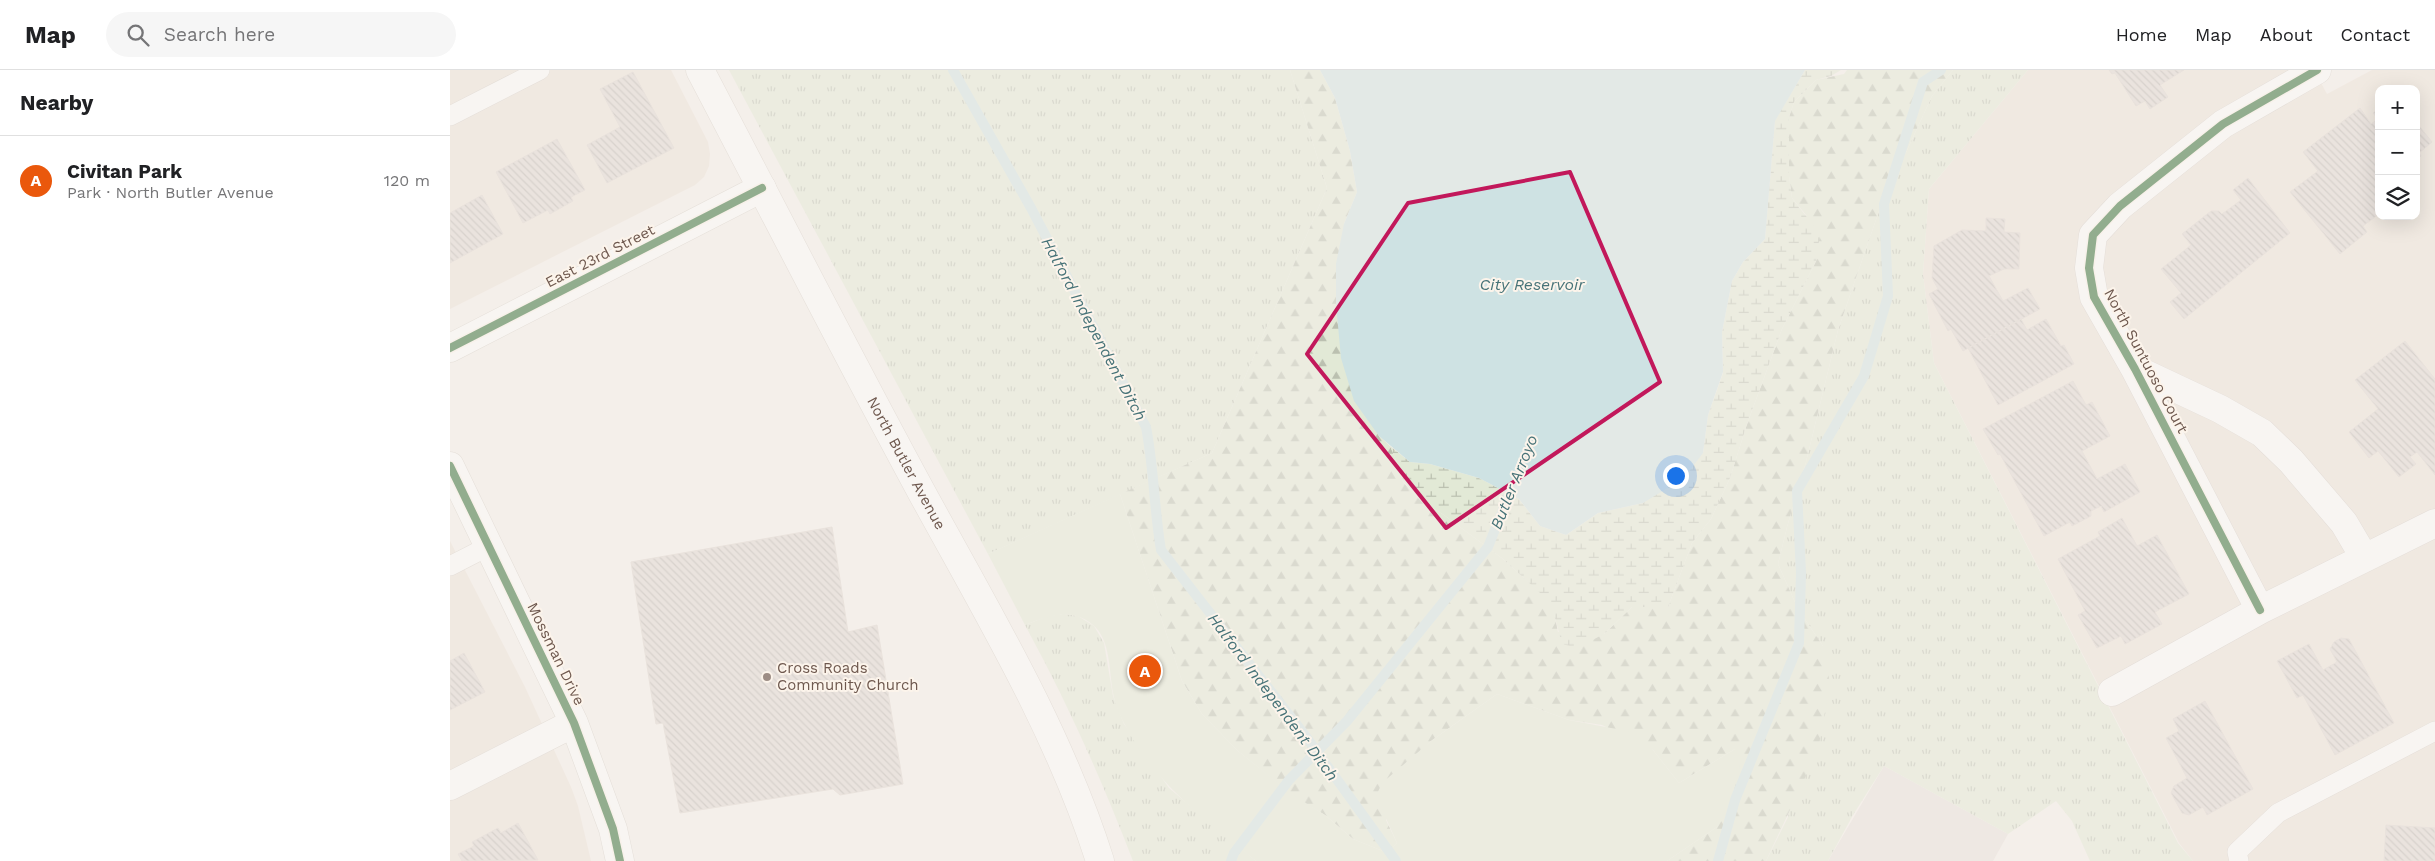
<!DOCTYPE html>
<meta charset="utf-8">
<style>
body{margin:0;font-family:"Work Sans",sans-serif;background:#f6f6f6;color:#202124}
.controls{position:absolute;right:15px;top:15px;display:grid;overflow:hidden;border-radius:10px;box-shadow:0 5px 20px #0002}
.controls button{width:45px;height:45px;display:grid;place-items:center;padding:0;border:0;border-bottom:1px solid #e0e0e0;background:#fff;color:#202124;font:25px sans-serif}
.you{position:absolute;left:1225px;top:405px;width:18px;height:18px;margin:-12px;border:4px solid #fff;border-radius:50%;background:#1a73e8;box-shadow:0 0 0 8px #1a73e833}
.badge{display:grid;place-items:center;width:32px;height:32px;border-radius:50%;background:#ea580c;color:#fff;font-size:16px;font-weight:700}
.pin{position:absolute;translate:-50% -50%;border:2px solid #fff;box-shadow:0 1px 5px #0006}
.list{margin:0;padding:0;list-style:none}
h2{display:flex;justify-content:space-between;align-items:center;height:65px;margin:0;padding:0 20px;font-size:21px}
h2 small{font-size:16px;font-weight:400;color:#757577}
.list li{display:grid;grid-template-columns:32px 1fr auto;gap:15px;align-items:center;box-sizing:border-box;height:90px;padding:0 20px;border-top:1px solid #e0e0e0}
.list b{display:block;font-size:19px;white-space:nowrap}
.list p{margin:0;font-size:16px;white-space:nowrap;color:#757577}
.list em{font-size:16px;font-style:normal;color:#757577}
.icon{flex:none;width:28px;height:28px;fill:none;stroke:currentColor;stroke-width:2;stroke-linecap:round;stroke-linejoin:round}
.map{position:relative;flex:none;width:1985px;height:791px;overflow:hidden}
header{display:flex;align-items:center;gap:30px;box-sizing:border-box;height:70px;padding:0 25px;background:#fff;border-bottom:1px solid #e0e0e0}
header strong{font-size:24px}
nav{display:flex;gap:28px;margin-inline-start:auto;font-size:18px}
.search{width:350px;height:45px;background:#f6f6f6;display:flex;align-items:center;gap:12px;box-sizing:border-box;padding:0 18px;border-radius:28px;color:#757577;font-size:19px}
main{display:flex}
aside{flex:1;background:#fff}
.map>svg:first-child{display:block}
.residential{fill:#ece2d8;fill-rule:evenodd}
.industrial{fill:#e6dfdb}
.grass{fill:url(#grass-tufts)}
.forest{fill:url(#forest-firs)}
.wetland{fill:url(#wetland-marsh)}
.green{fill:#e2e9d6}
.water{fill:#cee2e3}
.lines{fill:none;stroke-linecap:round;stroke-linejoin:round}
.stream{stroke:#cee2e3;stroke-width:10}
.building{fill:url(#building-back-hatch);stroke:#dcd3cd}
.service-casing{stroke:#d1cbc5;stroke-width:20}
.minor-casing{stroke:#d1cbc5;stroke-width:29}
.secondary-casing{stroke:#d3ccc6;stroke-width:29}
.service{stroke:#fdfdfc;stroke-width:19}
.minor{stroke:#fdfdfc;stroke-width:28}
.secondary{stroke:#fdfdfc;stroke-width:28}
.cycleway-casing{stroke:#fcf4eb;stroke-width:11}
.cycleway{stroke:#1b5e20;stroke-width:8}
.marked{fill:none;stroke:#c2185b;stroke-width:4;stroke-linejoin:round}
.poi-dot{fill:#9d8d85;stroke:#fcf4eb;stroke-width:2}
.labels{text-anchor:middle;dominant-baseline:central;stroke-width:4;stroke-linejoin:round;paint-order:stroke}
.street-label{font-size:15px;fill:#6e584e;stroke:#fcf4eb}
.poi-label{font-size:15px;fill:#6e584e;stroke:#fcf4eb;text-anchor:start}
.water-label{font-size:16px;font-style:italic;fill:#477378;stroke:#fcf4eb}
</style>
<header>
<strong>Map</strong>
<div class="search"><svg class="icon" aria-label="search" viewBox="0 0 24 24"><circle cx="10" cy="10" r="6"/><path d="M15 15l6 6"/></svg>Search here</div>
<nav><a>Home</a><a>Map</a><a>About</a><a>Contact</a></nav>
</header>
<main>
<aside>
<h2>Nearby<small></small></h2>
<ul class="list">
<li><span class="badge">A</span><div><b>Civitan Park</b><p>Park · North Butler Avenue</p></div><em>120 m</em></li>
</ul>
</aside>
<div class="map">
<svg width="1985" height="791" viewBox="0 0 1985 791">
<defs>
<pattern id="grass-tufts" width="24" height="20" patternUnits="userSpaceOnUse" patternTransform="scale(1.25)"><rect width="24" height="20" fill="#e2e9d6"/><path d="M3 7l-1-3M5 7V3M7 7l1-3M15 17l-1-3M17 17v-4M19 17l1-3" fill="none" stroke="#bbc0b0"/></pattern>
<pattern id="forest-firs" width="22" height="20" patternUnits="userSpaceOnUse" patternTransform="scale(1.25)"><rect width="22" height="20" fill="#e2e9d6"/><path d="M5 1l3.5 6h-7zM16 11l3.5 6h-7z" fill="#bbc0b0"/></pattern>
<pattern id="wetland-marsh" width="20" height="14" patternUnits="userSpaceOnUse" patternTransform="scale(1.25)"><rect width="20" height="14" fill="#e2e9d6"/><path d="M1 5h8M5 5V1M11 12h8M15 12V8" fill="none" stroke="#bbc0b0"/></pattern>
<pattern id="building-back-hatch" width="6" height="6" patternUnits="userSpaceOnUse" patternTransform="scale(1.25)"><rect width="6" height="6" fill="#ddd5d0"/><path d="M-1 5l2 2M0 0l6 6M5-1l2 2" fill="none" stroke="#b7b0ab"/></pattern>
</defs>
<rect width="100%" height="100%" fill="#f4efea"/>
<path class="residential" d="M0,0h221l37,72 2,12 -1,12 -5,11 -9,8 -245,124z
M1578,0h286l13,24 45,-24h63v791h-242l-14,-18 -245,-480 -11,-89 6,-85zM1929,19h37v127h-37z
M0,471l75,146 46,100 7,19 13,55h-141z"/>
<path class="industrial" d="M1434,696l124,68 -15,27h-165z"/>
<path class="grass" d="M279,0h561l37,118 -115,265 -224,101z
M1503,0h75l-99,119 -6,85 11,89 244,480 15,18h-103l-18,-40 -16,-20 -48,33 -124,-68 -31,49 -25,46h-62l22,-44 35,-171 -25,-37 -20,-45 9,-37 19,-65 32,-132 41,-119 53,-115z
M614,544l14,2 16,10 10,17 9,53 11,28 45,64 87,73h-123c-31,-81 -66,-159 -108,-236l23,-9z"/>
<path class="forest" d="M840,0h30l15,28 15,53 7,41 -13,32 35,212 11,10 11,26 2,10 18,19 23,14 59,44 49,44 6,29 46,2 28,-27h36l24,-64 19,-24 19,-41 17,-54 35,-95 34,-68 -10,-46 -14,-17 -3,-22v-59l5,-15 22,-22 28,-6 3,-4h106l-21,26 -53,115 -41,119 -32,132 -19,65 -9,37 20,45 25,37 7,38 -12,66 -52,111h-99l50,-34 18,-78 -56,34 -26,-33 -51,-25 -33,-5 -72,-26 -66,47 -22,21 -23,58 11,23 -9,10 -35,-14 -28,-24 -29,-17 -58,-47 -36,-37 -20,-33 -62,-187 92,-41 115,-265z"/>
<path class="wetland" d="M1355,0h36l-10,6 -15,4 -22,22 -5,15v59l3,22 28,36 -4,27 -34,68 -35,95 -17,54 -19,41 -19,24 -24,64h-36l-28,27 -27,14 -15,-4 -11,-41 -48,-44 -59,-44 -23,-14 -18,-20 -2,-9 -11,-26 20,16 20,2 49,14 40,21 21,27 26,9 32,-22 45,-10 60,-50 5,-38 15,-42 -1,-41 10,-51 11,-19 22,-23 10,-119z"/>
<path class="green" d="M670,424l62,187 20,33 36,37 58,46 29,18 28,24 35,14 9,-10 -21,-47 6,-13 49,-42 66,-47 72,26 63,12 21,18 26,33 56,-34 6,12 -8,34 -16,32 -50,34h-411c-49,-40 -102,-78 -131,-136 -5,-9 -10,-21 -12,-32 -4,-21 -2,-53 -20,-68 -22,-18 -44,-9 -68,0l-37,-71z"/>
<path class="water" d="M870,0h485l-30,51 -10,118 -22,23 -11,19 -10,51 1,40 -15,43 -5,38 -19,25 -41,25 -45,10 -32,22 -26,-9 -21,-27 -40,-21 -49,-14 -20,-2 -31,-26 -25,-35 -13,-43 -5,-54v-40l8,-40 13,-32 -7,-41 -15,-53z"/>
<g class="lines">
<path class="stream" d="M503,0l78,138 115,219c8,41 8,82 15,123l143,184 92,127
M781,791l3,-8 55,-73 58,-59 141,-174 26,-65
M1268,791l17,-61 64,-157 2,-70 -4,-82 67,-115 24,-80 -4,-92 39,-122 18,-12"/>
</g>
<path class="building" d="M1659,0h75l-24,15 8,12 -18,12 -5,-8 -9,5 -21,-33 -3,1z
M183,2l41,76 -67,35 -20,-38 33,-18 -20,-38z
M1910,38l11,16 7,-5 -5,-6 6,-5v106l-16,12 4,6 -27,22 -50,-62 28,-21 -15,-19z
M1966,52l16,20 -13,11 2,3 -5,4z
M107,69l28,51 -14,7 2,4 -23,13 -2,-4 -25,13 -27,-51z
M1798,108l42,55 -106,86 -14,-17 11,-9 -20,-24 30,-24 -9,-11 29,-23h8l3,3 19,-14 -8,-10z
M32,125l21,39 -53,29v-50z
M1536,148l19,1 -1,13 16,1 -1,36h-15l-15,7 14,25 25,-13 12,21 -77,42 -12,-22 -3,2 -19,-37 9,-5 -6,-11 2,-32 28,-16 24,1z
M1571,249l6,11 19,-11 15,27 3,-1 10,19 -76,41 -30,-57z
M1955,271l30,38v96l-18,-23 -7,5 6,7 -17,13 -21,-26 -9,7 -20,-26 29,-23 -23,-29z
M1623,311l13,24 6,-3 18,34 -28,15 15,28 28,-15 15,28 -36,20 -3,-6 -10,5v5l-19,10 -2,-4 -26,14 -44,-82 -2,1 -15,-26z
M1672,448l15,28 20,-11 32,59 -34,18 7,12 -37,20 -4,-8 -24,12 -19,-33 7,-4 -27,-52 42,-23 -2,-4z
M382,457l16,105 29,-7 26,159 -63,11 -7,-6 -153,24 -17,-90 -7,1 -25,-162z
M1891,568l8,1 45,84 -59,32 -32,-60 -6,3 -20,-37 32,-17 14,26 14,-8 -7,-13 4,-7z
M14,583l21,39 -35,18v-49z
M1755,631l48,88 -46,26 -4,-8 -14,8 -7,-2 -11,-20 3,-7 13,-8 -21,-40 13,-7 -6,-12z
M68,753l20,37 -76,1 -4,-7 16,-8 -2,-4 26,-14 3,5z
M1936,755l49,3v33h-51z"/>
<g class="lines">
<defs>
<path id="service" d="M0,46l90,-46
M0,496l39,-20
M1789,791l-2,-9 41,-39 157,-82"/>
<path id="minor" d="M0,278l312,-160
M1685,299l85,40 42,24 29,28 53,62 20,34
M0,396l124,257 39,106 7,32
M1810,540l-125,-241 -41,-72 -5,-29 4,-33 27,-29 103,-82 94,-54
M1662,622l148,-82 175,-87
M0,716l124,-63"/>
<g id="secondary">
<path id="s1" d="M250,0c74,141 146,283 222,423 65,119 137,238 178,368"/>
</g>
</defs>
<use href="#service" class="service-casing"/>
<use href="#minor" class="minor-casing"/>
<use href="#secondary" class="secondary-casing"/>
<use href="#service" class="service"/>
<use href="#minor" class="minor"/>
<use href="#secondary" class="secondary"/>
<defs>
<path id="cycleway" d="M0,278l312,-160
M0,396l124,257 39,106 7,32
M1810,540l-125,-241 -41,-72 -5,-29 4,-33 27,-29 103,-82 94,-54"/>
</defs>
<use href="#cycleway" class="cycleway-casing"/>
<use href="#cycleway" class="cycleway"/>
</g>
<path d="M0 0H1985V791H0ZM1120,102l90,210 -214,146 -139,-174 101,-151z" fill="#f4efea" fill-opacity=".55" fill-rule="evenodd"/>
<path class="marked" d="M1120,102l90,210 -214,146 -139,-174 101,-151z"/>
<circle class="poi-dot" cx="317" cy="607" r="5"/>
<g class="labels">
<g class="street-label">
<text transform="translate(150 186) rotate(-27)">East 23rd Street</text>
<text transform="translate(1696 291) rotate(62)">North Suntuoso Court</text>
<text stroke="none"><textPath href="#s1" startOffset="444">North Butler Avenue</textPath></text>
<text transform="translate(106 584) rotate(64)">Mossman Drive</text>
</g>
<g class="poi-label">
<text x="327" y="598">Cross Roads<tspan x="327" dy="17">Community Church</tspan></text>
</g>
<g class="water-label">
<text x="1082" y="214">City Reservoir</text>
<text transform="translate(644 259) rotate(62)">Halford Independent Ditch</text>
<text transform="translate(1064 412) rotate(-68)">Butler Arroyo</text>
<text transform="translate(823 627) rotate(53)">Halford Independent Ditch</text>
</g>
</g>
</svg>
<div class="controls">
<button>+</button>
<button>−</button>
<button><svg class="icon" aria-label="layers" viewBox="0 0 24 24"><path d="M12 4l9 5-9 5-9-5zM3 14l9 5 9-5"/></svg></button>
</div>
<div class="you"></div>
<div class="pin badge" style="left:695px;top:601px">A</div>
</div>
</main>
